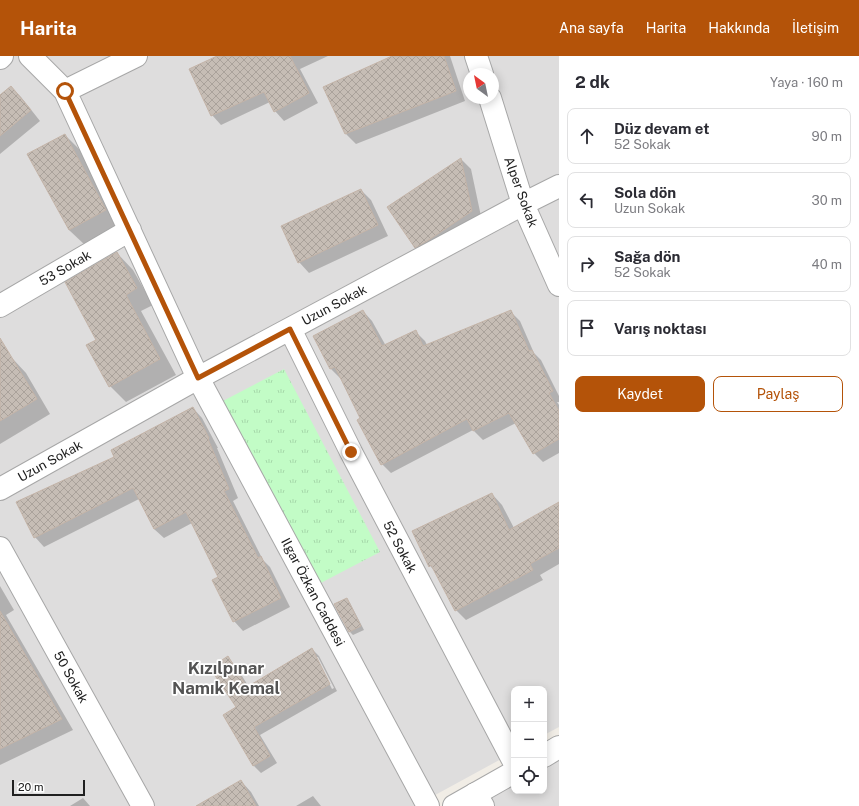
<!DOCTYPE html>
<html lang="tr">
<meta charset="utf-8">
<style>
body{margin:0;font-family:"Public Sans",sans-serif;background:#f7f7f7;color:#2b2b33}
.controls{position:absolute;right:12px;bottom:12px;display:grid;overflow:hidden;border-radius:8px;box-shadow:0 2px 10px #0003}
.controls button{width:36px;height:36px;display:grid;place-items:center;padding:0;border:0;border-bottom:1px solid #e1e1e2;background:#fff;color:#2b2b33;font:20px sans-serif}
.compass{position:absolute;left:463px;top:12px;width:36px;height:36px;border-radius:50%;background:#fff;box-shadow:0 2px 10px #0003;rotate:327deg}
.scale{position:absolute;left:12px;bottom:10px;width:73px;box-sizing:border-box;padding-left:4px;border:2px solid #202020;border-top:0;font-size:11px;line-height:14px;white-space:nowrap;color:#202020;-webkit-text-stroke:3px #fff;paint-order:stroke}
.stop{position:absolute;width:12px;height:12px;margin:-9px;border:3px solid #b45309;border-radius:50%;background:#fff}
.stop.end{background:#b45309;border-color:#fff;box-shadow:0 1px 4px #0008}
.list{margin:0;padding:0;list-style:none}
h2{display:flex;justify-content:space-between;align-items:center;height:52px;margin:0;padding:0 16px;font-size:17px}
h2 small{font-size:13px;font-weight:400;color:#7c7c81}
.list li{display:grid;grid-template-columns:26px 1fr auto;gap:12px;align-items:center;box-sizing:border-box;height:56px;margin:0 8px 8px;padding:0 8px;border:1px solid #e1e1e2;border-radius:8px}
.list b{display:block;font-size:15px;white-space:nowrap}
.list p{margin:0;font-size:13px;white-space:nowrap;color:#7c7c81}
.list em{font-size:13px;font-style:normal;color:#7c7c81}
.actions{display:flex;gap:8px;padding:12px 16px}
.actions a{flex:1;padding:9px 0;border:1px solid #b45309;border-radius:8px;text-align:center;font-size:14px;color:#b45309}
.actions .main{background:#b45309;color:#fff}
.icon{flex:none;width:22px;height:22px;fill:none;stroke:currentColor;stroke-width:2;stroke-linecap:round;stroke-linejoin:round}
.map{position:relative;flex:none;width:559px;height:750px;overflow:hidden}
header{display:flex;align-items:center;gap:24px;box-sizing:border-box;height:56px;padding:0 20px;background:#b45309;color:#fff}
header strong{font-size:19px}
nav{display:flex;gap:22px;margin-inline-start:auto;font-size:14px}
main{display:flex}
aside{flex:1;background:#fff}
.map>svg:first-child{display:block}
.residential{fill:#dedddd}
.park{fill:url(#park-tufts)}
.shadow{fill:#0003;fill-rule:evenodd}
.building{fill:url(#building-cross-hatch);stroke:#c4b4a8}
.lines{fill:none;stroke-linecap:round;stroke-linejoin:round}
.minor-casing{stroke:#a7a7a7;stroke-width:24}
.tertiary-casing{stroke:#a7a7a7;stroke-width:24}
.minor{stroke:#fff;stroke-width:22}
.tertiary{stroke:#fff;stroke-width:22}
.route{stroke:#b45309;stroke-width:5}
.labels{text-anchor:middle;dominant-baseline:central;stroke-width:3.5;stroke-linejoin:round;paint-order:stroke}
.street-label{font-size:13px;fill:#202020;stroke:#fff}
.district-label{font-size:17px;font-weight:bold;fill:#535353;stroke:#fff}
</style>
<header>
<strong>Harita</strong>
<nav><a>Ana sayfa</a><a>Harita</a><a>Hakkında</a><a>İletişim</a></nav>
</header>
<main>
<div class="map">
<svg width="559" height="750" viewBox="0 0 559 750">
<defs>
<pattern id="park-tufts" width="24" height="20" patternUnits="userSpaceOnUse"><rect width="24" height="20" fill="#c2fcc6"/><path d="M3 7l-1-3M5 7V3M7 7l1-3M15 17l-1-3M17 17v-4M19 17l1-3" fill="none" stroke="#a6d8aa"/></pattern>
<pattern id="building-cross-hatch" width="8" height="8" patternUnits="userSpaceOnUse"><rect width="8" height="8" fill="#c6bdb5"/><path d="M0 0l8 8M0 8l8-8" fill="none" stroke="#aaa29b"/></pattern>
</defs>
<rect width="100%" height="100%" fill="#f1ede6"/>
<path class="residential" d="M0,0h22l42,36 128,282 -192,113z
M27,0h450l5,18h-13v24h21l32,106 -322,166 -134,-280z
M479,0h80v129l-36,18 -30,-105v-24h-9z
M559,132v539l-15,8v-46h-30v63l-99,54h-415v-315z
M559,700v50h-89l44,-25v10h30v-27z"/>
<path class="park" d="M284,313l96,183 -65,34 -96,-183z"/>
<path class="shadow" d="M219,0h109l-28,13 18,34 -34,18 -9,-10 -5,-9 -49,23 -9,-10z
M395,0h55l15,45 -109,43 -10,-10 -21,-46z
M11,31l10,10 19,24 -40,33v-58z
M65,79l16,16 41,75 -36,20 -17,-16z
M461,103l10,10 11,52 -56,37 -11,-11z
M361,134l10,10 17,36 -79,37 -10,-11z
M117,197l16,17 20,35 -12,6 35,64 -50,27 -16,-16 -12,-46z
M363,255l9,10 14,25 30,-14 9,9 2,4 83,-34 10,10 14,32 7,7 18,36v6h-2l2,3v48l-16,9 -9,-9 -18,-30 -33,17 -10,-10 -82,43 -9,-9 -40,-87 -2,1 -9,-9 -17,-32z
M12,302l14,15 24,41 -50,30v-78z
M193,352l9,10 16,30h-1l21,50 -5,3 30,59 7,7 20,40 -47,24 -9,-10 -14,-43 -28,-55 -28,15 -10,-9 -15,-30 -95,48 -9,-10 81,-79z
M492,438l10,11 12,23 45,-25v61l-19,11 3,5 -77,40 -10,-10 -20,-38 -6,-6z
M0,530l14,24 -8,5 67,115 -73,35z
M347,543l3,4 14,27 -11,5 -3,-3z
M312,593l7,7 18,35 -77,44 17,28 -16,10 -7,-7 -17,-59 -9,-49 7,7 14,22zM316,601h2l16,31 -2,1z
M241,725l10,11 8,14h-61z
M313,740l8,10h-25z
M83,742l7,8h-20z"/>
<path class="building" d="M217,0h73l19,37 -35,19 -10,-20 -53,24 -22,-47z
M392,0h52l12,35 -111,43 -22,-47z
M11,30l20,24 -31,26v-41z
M65,78l41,76 -37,20 -42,-76z
M461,102l11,53 -45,30 -12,7 -28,-41z
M361,133l17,36 -80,38 -17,-37z
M117,196l20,36 -11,7 34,64 -51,28 -23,-42 10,-5 -31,-58z
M363,254l19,36 34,-16 7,16 88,-36 18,41 3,-1 21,41 -4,2 10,18v28l-26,15 -24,-41 -36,18 -6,-12 -86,46 -24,-45 3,-2 -25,-51 -5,2 -17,-33z
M0,282l37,61 -37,22z
M193,351l16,31 -1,1 21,50 -5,2 34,67 3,-2 20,42 -48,24 -21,-42 6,-3 -32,-65 -32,17 -21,-41 -99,50 -18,-36 98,-45 -3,-7z
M492,437l17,37 50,-28v46l-29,16 3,6 -78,41 -24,-46 -2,2 -17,-36z
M347,542l14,28 -12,6 -15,-28z
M0,555l62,108 -62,30z
M312,592l18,36 -76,43 16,29 -17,10 -30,-51 13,-8 -26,-39 18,-12 19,31z
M241,724l15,26h-60z"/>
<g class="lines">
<defs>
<path id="minor" d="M30,0l35,35 133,287 230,428
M476,0l6,18
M0,2l2,-2
M65,35l71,-35
M490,42l33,106 36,81
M0,250l130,-76
M290,273l61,123 163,310
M0,433l198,-111 325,-174 36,-18
M0,492l143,258
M475,738l8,12"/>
<path id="tertiary" d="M544,700l15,-9
M454,750l60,-34"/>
</defs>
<use href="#minor" class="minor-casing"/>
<use href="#tertiary" class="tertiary-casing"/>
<use href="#minor" class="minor"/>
<use href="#tertiary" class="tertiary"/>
</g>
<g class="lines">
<path class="route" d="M65,35l133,287 92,-49 61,123"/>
</g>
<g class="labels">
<g class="street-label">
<text transform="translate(521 136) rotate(70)">Alper Sokak</text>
<text transform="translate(65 212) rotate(-30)">53 Sokak</text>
<text transform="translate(334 249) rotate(-28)">Uzun Sokak</text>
<text transform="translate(50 405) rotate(-29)">Uzun Sokak</text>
<text transform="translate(400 491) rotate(62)">52 Sokak</text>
<text transform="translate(313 536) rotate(62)">Ilgar Özkan Caddesi</text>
<text transform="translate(71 621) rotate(61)">50 Sokak</text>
</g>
<g class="district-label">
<text x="226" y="612">Kızılpınar<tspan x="226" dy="20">Namık Kemal</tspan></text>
</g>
</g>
</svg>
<div class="controls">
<button>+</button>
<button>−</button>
<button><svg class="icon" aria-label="locate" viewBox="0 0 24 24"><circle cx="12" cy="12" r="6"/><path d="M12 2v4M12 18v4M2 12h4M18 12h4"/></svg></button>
</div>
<svg class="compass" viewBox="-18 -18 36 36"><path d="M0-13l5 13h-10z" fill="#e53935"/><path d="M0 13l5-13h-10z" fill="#7c7c81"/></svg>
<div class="scale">20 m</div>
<div class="stop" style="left:65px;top:35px"></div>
<div class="stop end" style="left:351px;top:396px"></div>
</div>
<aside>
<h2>2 dk<small>Yaya · 160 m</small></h2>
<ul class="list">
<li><svg class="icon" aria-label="ahead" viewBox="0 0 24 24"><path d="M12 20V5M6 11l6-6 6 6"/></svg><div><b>Düz devam et</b><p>52 Sokak</p></div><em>90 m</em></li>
<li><svg class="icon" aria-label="left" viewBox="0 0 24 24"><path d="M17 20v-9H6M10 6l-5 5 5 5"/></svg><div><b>Sola dön</b><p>Uzun Sokak</p></div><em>30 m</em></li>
<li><svg class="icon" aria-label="right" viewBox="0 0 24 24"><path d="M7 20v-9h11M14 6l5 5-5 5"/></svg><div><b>Sağa dön</b><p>52 Sokak</p></div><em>40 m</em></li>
<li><svg class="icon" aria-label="arrive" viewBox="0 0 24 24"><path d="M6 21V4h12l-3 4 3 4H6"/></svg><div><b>Varış noktası</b></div></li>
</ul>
<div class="actions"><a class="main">Kaydet</a><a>Paylaş</a></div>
</aside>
</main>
